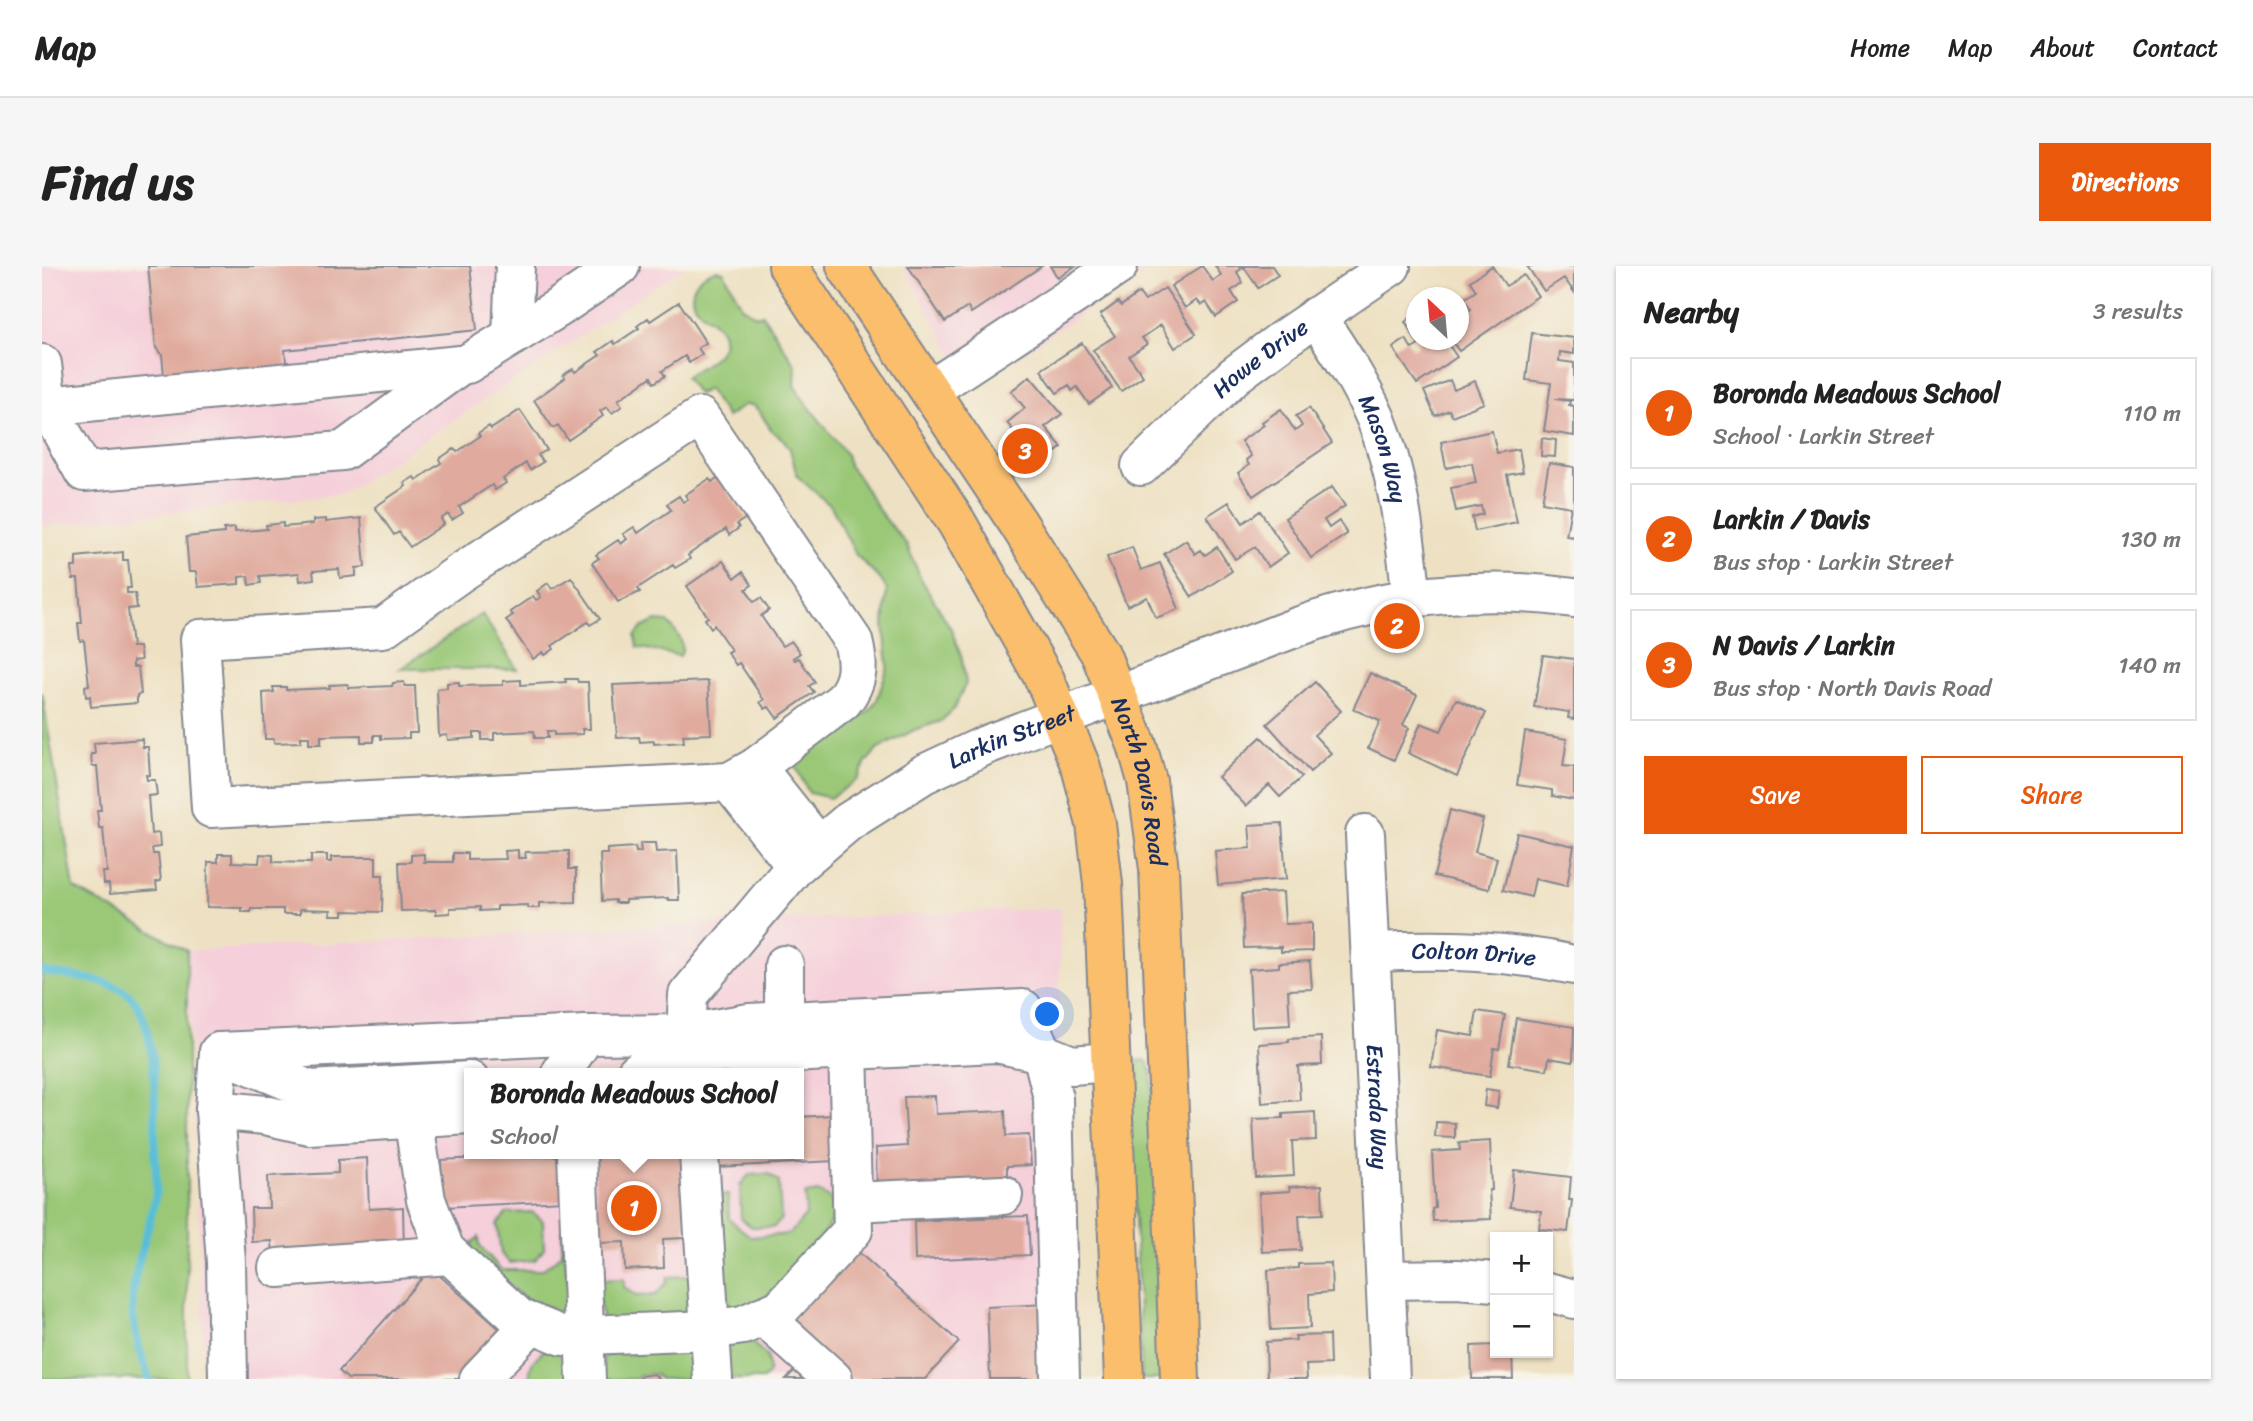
<!DOCTYPE html>
<meta charset="utf-8">
<style>
body{margin:0;font-family:Sriracha,sans-serif;background:#f6f6f6;color:#222}
.controls{position:absolute;right:21px;bottom:21px;display:grid;overflow:hidden;border-radius:0px;box-shadow:0 2px 5px #0004}
.controls button{width:63px;height:63px;display:grid;place-items:center;padding:0;border:0;border-bottom:2px solid #e0e0e0;background:#fff;color:#222;font:35px sans-serif}
.compass{position:absolute;left:1364px;top:21px;width:63px;height:63px;border-radius:50%;background:#fff;box-shadow:0 2px 5px #0004;rotate:334deg}
.you{position:absolute;left:1006px;top:749px;width:24px;height:24px;margin:-18px;border:5px solid #fff;border-radius:50%;background:#1a73e8;box-shadow:0 0 0 10px #1a73e833}
.badge{display:grid;place-items:center;width:46px;height:46px;border-radius:50%;background:#ea580c;color:#fff;font-size:23px;font-weight:700}
.pin{position:absolute;translate:-50% -50%;border:4px solid #fff;box-shadow:0 2px 7px #0006}
.popup{position:absolute;left:422px;top:802px;width:340px;height:91px;box-sizing:border-box;display:grid;place-content:center;border-radius:0px;background:#fff;filter:drop-shadow(0 2px 5px #0005);font-size:23px;white-space:nowrap;color:#767676}
.popup b{font-size:26px;color:#222}
.popup::after{content:'';position:absolute;left:50%;top:100%;margin-left:-14px;border:14px solid transparent;border-top-color:#fff}
.list{margin:0;padding:0;list-style:none}
h2{display:flex;justify-content:space-between;align-items:center;height:91px;margin:0;padding:0 28px;font-size:30px}
h2 small{font-size:23px;font-weight:400;color:#767676}
.list li{display:grid;grid-template-columns:46px 1fr auto;gap:21px;align-items:center;box-sizing:border-box;height:112px;margin:0 14px 14px;padding:0 14px;border:2px solid #e0e0e0;border-radius:0px}
.list b{display:block;font-size:26px;white-space:nowrap}
.list p{margin:0;font-size:23px;white-space:nowrap;color:#767676}
.list em{font-size:23px;font-style:normal;color:#767676}
.actions{display:flex;gap:14px;padding:21px 28px}
.actions a{flex:1;padding:16px 0;border:2px solid #ea580c;border-radius:0px;text-align:center;font-size:24px;color:#ea580c}
.actions .main{background:#ea580c;color:#fff}
.map{position:relative;flex:none;width:1532px;height:1113px;overflow:hidden;border-radius:0px}
header{display:flex;align-items:center;gap:42px;box-sizing:border-box;height:98px;padding:0 35px;background:#fff;border-bottom:2px solid #e0e0e0}
header strong{font-size:33px}
nav{display:flex;gap:38px;margin-inline-start:auto;font-size:24px}
.intro{display:flex;align-items:center;justify-content:space-between;box-sizing:border-box;height:168px;padding:0 42px}
h1{margin:0;font-size:49px}
.button{padding:18px 32px;border-radius:0px;background:#ea580c;color:#fff;font-size:24px;font-weight:700}
main{display:flex;gap:42px;padding:0 42px}
aside{flex:1;background:#fff;border-radius:0px;box-shadow:0 2px 5px #0004}
.map>svg:first-child{display:block}
.built{fill:#f5cfda;fill-rule:evenodd}
.green{fill:#9ac877;stroke:#5a7c6a;stroke-width:2}
.lines{fill:none;stroke-linecap:round;stroke-linejoin:round}
.stream{stroke:#59bed7;stroke-width:8}
.building{fill:#e0aa9e}
.minor-casing{stroke:#848890;stroke-width:42}
.highway-casing{stroke:#848890;stroke-width:42}
.minor{stroke:#fff;stroke-width:38}
.highway{stroke:#fabe6d;stroke-width:38}
.labels{text-anchor:middle;dominant-baseline:central;stroke-width:6;stroke-linejoin:round;paint-order:stroke}
.street-label{font-size:23px;fill:#1b2f5e;stroke:#f7f3e8}
</style>
<header>
<strong>Map</strong>
<nav><a>Home</a><a>Map</a><a>About</a><a>Contact</a></nav>
</header>
<div class="intro"><h1>Find us</h1><a class="button">Directions</a></div>
<main>
<div class="map">
<svg width="1532" height="1113" viewBox="0 0 1532 1113">
<rect width="100%" height="100%" fill="#f7f3e8"/>
<filter id="ink" filterUnits="userSpaceOnUse"><feTurbulence type="fractalNoise" baseFrequency=".0143" numOctaves="2"/><feDisplacementMap in="SourceGraphic" scale="14" xChannelSelector="R" yChannelSelector="G"/><feConvolveMatrix kernelMatrix="1 2 1 2 8 2 1 2 1" color-interpolation-filters="sRGB"/></filter>
<filter id="wash" filterUnits="userSpaceOnUse"><feTurbulence type="fractalNoise" baseFrequency=".00686" numOctaves="4" result="noise"/><feDisplacementMap in="SourceGraphic" scale="28" xChannelSelector="R" yChannelSelector="G"/><feGaussianBlur stdDeviation="1.57" result="paint"/><feColorMatrix in="noise" values="0 0 0 0 0 0 0 0 0 0 0 0 0 0 0 0 0 1.4 0 .05"/><feComposite in="paint" operator="in"/></filter>
<g filter="url(#wash)">
<rect width="100%" height="100%" fill="#eee1c3"/>
<path class="built" d="M0,0h644l-343,228 -301,32z
M861,0h250l-182,122z
M1019,642l-2,129 20,342h-874l-18,-428 482,-26zM428,807h328v81h-328z"/>
<path class="green" d="M675,4l7,2 18,35 15,9 5,-2 34,52 -1,19 5,10 46,59 3,12 8,9 22,36 28,34 13,32 31,52 11,30 4,24 -12,26 -13,12 -27,9 -36,19 -12,13 -8,17 -28,19 -21,-5 -18,-35 45,-32 14,-1 19,-14 8,-11 11,-34 -4,-41 3,-35 -6,-10 -25,-25 -25,-49 -34,-30 -7,-27 -7,-10 -11,-8 -13,-20 -6,-6h-9l-17,12 -19,-28 -10,5 -13,-17c11,-8 33,-18 38,-32 1,-5 0,-13 -3,-16 -10,-14 -37,-21 -25,-44 5,-9 12,-13 22,-15z
M440,348l35,55h-117z
M614,355l12,1c8,10 19,21 12,34l-43,-9 -2,-11 8,-9z
M0,426l32,196 113,63v428h-145z
M1104,794l5,9 13,310h-22l-14,-317z
M727,908l10,8 2,37 -7,8h-22l-11,-8 -1,-34 9,-10z
M776,926l14,8 3,15 -20,32 -26,32 -44,32 -23,-4 -8,-111 14,-1 1,24 22,18 39,-3 16,-19 -1,-21z
M490,946l11,9 1,28 -9,11 -25,3 -9,-9 -4,-30 10,-11z
M520,964l10,86 -19,5 -84,-67 1,-9 9,-8 1,9 21,24h41l20,-16z
M654,1010l-3,39 -90,7 -8,-42 29,-1v8l12,9 20,-1 11,-13v-5z
M703,1070l22,20 2,17 -6,6h-40v-36z
M521,1077l15,36h-48c-3,-20 16,-33 33,-36z
M649,1083l5,3 6,27h-42l-5,-5 -14,1 -5,4h-38l6,-22 8,-5 38,1z"/>
<g class="lines">
<path class="stream" d="M0,705c27,7 71,6 90,27 26,29 23,114 23,151 0,14 2,29 1,43 -6,41 -27,82 -23,125 3,21 9,43 16,62"/>
</g>
<g id="blocks">
<path class="building" d="M106,0h322l7,64 -192,20 2,23 -122,13 -3,-31 -6,-7z
M866,0h134l-71,47 -3,-6 -23,15z
M1008,0h25l-17,12z
M1160,0l11,15 8,-6 -6,-9h57l6,9 -20,13 -14,-21 -7,5 6,11 -12,8 7,11 -22,15 -10,-15 -5,3 -4,-5 -12,8 -14,-22z
M1450,0l14,20 18,-11 14,21 -79,55 -8,-11h7v-34l6,8 7,-5 -7,-10 12,-8 -6,-10z
M1485,0h47v26l-10,-14 -20,13z
M1123,22l31,46 -21,14 -14,-23 -19,13 5,6 -18,12 14,20 -22,15 -28,-41 22,-14 -15,-21 18,-13 3,4 18,-13 6,8z
M637,36l27,41 -8,5 4,6 -13,9 -4,-7 -23,15 3,5 -11,7 -3,-6 -33,23 4,6 -10,7 -5,-6 -7,4 3,5 -35,24 -10,-15 -5,3 -19,-28 31,-22 -2,-3 10,-6 2,3 25,-17 -3,-3 16,-11 2,3 24,-16 -2,-2 11,-8 2,3z
M1374,48v26h29l12,17 -40,27 -24,-36 13,-9 6,10 7,-4 -14,-23z
M1490,67l42,5v16l-14,-2 -1,9 15,2v37l-19,-1 15,2 -1,4 5,1v30l-30,-5 7,-48 -25,-3z
M1040,77l30,45 -23,16 -12,-17 -5,4 -3,-6 -12,8 -16,-23z
M988,110l32,38 -17,13 17,20 -21,17 -34,-41 18,-15 -14,-17z
M1408,114l4,10 21,-9 9,22 -32,13 -3,-6 -14,6 -11,-25z
M1267,142l23,35 -79,53 -15,-23 11,-8 -3,-5 5,-4 -10,-15 23,-16 -2,-3 19,-13 14,22 7,-5 -6,-10z
M478,144l27,40 -9,5 5,7 -13,8 -4,-7 -23,16 3,4 -11,7 -3,-5 -33,22 4,6 -11,7 -4,-6 -7,5 3,5 -34,23 -11,-15 -5,3 -19,-28 31,-21 -2,-3 10,-6 2,3 25,-17 -2,-4 15,-10 3,3 23,-16 -2,-3 11,-7 2,3z
M1450,165l5,22 22,-4 4,23 -16,3 10,47 -42,9 -3,-14 11,-3 -2,-8 -25,5 -5,-23 25,-5 -4,-20 -26,5 -5,-26z
M1500,172l14,2 -1,17 -14,-1z
M1507,197l25,4v70l-8,-1 5,-29 -29,-5z
M676,211l28,41 -9,6 2,4 -10,7 -3,-6 -38,26 2,4 -15,9 -2,-3 -35,23 2,4 -22,10 -26,-39 7,-5 -3,-3 22,-15 3,4 6,-5 -4,-5 11,-7 4,6 33,-23 -4,-6 12,-8 4,6 5,-3 -3,-4 24,-16 3,3z
M1290,221l13,19 -21,14 5,8 10,-7 8,13 -36,24 -26,-40z
M1187,236l14,21 17,-12 28,42 -20,14 -13,-20 -20,12 -28,-43z
M319,252l4,49 -9,1v8l-16,2 -1,-9 -26,2 1,8 -14,2 -1,-8 -39,3 1,7 -12,2 -1,-9 -9,1v7l-41,3 -2,-15h-7l-3,-35 38,-4v-4l11,-1v4l32,-3 -1,-4 17,-2v4l30,-3v-4l13,-1v3z
M1144,274l9,14 6,-4 4,5 12,-8 15,24 -40,26 -28,-43z
M1090,281l9,23 19,-7 19,46 -23,9 -9,-21 -20,9 -20,-49z
M81,286v8h5l3,28h-4v5h8l2,15 -9,1 4,38h7l2,13 -8,1v6h5l3,27 -4,1v8l-46,4 -1,-11 -4,1 -1,-11 4,-1 -5,-45 -4,1 -2,-18h4l-4,-44h-5l-1,-12h4v-10z
M681,295l12,17 8,-6 9,13 -6,4 8,13 7,-4 8,12 -8,6 21,30 9,-5 9,12 -7,5 2,2 4,-2 16,24 -6,4 5,6 -37,26 -8,-11 -4,2 -5,-7 4,-2 -25,-37 -3,2 -9,-13 4,-2 -17,-25 -3,3 -6,-9 3,-2 -21,-31z
M529,311l29,42 -10,6 -2,-3 -36,24 2,3 -9,6 -2,-3 -10,7 -27,-39 7,-5 -3,-3 23,-16 3,4 5,-3 -4,-6 11,-8 4,6z
M1501,389l31,4v60l-6,-1 1,-6 -35,-5z
M1328,407l47,22 -14,30 6,3 -15,32 -26,-12 12,-27 -27,-12z
M523,413h12l1,3h10l2,47h-8l1,5 -29,1v-4h-7l1,7h-13l-1,-7 -40,2v7h-12v-7h-8v5l-26,2 -1,-5 -8,1 -2,-47 10,-1v-5l12,-1v4l44,-1v-4l18,-1v5l45,-3z
M666,415l3,53 -28,1 1,7 -30,2v-3l-14,1 -1,-5 -22,1 -4,-53z
M362,416l1,4h10l2,47h-8v5l-28,1v-4h-7v7h-13v-7l-40,1v8h-12v-7h-8v5l-27,1v-4h-9l-2,-46 11,-1 -1,-5h13v3l44,-2 -1,-3 19,-1v4l44,-2 1,-3z
M1273,416l26,29 -27,24 17,18 -21,19 -43,-48z
M1414,433l30,14 -29,63 -49,-23 13,-30 20,8z
M1483,466l42,7 -4,27 11,1v33l-22,-4v-6l-35,-5z
M1219,471l41,40 -22,20 -11,-12 -23,21 -28,-29z
M100,473l1,8h5l2,28h-4l1,5h8l2,15 -9,1 3,38 8,-1 1,14 -8,1 1,6h5l3,27 -5,1 1,8 -47,4 -1,-10h-5l-1,-12h4l-4,-44h-4l-2,-18h4l-4,-44h-5l-1,-12h4l-1,-11z
M1408,544l33,9 -8,33 22,6 -8,31 -55,-13z
M1240,557l4,56 -68,6 -3,-34 36,-3 -2,-23z
M1475,567l57,13 -7,40 -32,-7 -4,18 -28,-7z
M598,577h15l1,9 21,-1 2,49h-11v-2l-43,2v3h-10v-3l-13,1 -2,-47h7v-5l28,-2 1,5h5z
M476,584v8h8l-1,-6 44,-1v18h7v33l-37,1v5h-11v-3l-31,1v4l-17,1v-4l-30,1v5l-14,1v-4l-35,1 -2,-49h12v-7l13,-1v8h29v-9h14v7l39,-1 -1,-8z
M176,588h14v8l27,1 1,-9 13,1v7l38,1v-8h16v7h4v-5h45v18h7l-1,37 -39,-1v4h-13l1,-5 -31,-1v5h-17v-5h-32v3h-9v-4l-35,-1 1,-45h10z
M1241,626l2,32 27,-1v28l-31,1v-5l-37,1 -2,-54z
M1268,695l2,28 -24,1 2,35 -38,2 -3,-58 30,-2v-4z
M1435,745l28,4 -6,34 -5,-1 -4,28 -59,-9 6,-37 36,6z
M1474,752l58,9 -1,35 -24,-4 -2,12 -38,-6z
M1279,771l1,28 -24,1 2,34 -38,3 -3,-59 30,-2v-3z
M1444,823l13,2 -2,17 -13,-2z
M893,830l1,18 69,-3 1,25 23,-1 2,30 -24,1v18l-130,6 -1,-42 31,-2 -3,-49z
M1273,846l1,28 -24,1 2,35 -38,2 -3,-59 30,-1v-4z
M791,849l2,46 -120,6 -1,-13h84v-37z
M1394,856l19,1v15l-20,-1z
M1448,875l2,49h-3l2,29 -58,2 -1,-12 3,-1 -3,-56 28,-2 -1,-7z
M437,888h44v4l39,-3 2,46 -120,6 -3,-47 38,-2z
M552,888h88l4,84 -23,1 1,29 -39,2 -1,-28 -26,1z
M325,892l2,51 34,-2 1,44 -131,6 -1,-16 -20,1 -1,-34h18l-1,-32 70,-3v-13z
M1472,904l57,7 -2,23h3l-4,32 -29,-3 2,-18 -31,-4z
M1280,919l1,29 -24,1 2,35 -39,2 -3,-59 31,-2 -1,-4z
M986,950l2,39 -115,5 -1,-39z
M813,983l104,93 -34,37h-73l-63,-57z
M1289,997l1,29 -23,2 1,34 -39,2 -3,-60 30,-2v-4z
M389,1002l73,65 -41,46h-115l-9,-8z
M1004,1038l3,75h-59l-3,-72z
M1287,1069l1,29 -24,1 1,14h-40l-1,-37 30,-2 -1,-4z
M1453,1079v8h17l1,26h-41l-1,-33z
M757,1100l14,13h-27z
M612,1108l5,5h-21l3,-3z"/>
</g>
</g>
<g filter="url(#ink)">
<use href="#blocks" fill-opacity="0" stroke="#848890" stroke-width="2"/>
<g class="lines">
<defs>
<g id="minor">
<path id="s1" d="M1274,50c22,33 44,66 60,103 23,57 29,118 36,179"/>
<path d="M470,70l3,-70"/>
<path d="M0,98l5,42 37,66 259,-21 116,-85"/>
<path d="M888,124l188,-124"/>
<path d="M5,140l413,-41 7,-1 91,-56 62,-42"/>
<path d="M658,151l153,224c6,24 6,40 -10,60l-87,66 -27,15 -518,26 -11,-169 183,-11 77,-55z"/>
<path id="s2" d="M1099,200l93,-90 48,-36 109,-74"/>
<path d="M714,501l62,78"/>
<path d="M687,516l67,84"/>
<path id="s3" d="M1323,568l25,545"/>
<path id="s4" d="M1330,686c70,-3 133,-2 202,13"/>
<path d="M742,755v-56"/>
<path d="M644,768l22,18 41,3 247,-12 46,10 30,12 37,-3"/>
<path d="M177,786l367,-17 100,-1 63,-11 274,-14 19,44 11,45 7,281"/>
<path d="M177,786l-4,58 11,152 2,117"/>
<path d="M189,791l79,33 160,-9"/>
<path d="M519,807l25,-38"/>
<path d="M594,807l50,-39"/>
<path id="s5" d="M648,807l-4,-39 2,-39 108,-129 52,-44 76,-48 62,-29 311,-118c89,-32 184,-42 277,-29"/>
<path d="M173,844l50,5 44,10 161,-10"/>
<path d="M371,851l13,83 19,50 74,68 44,18 147,-6 33,-5 37,-16 73,-79 -5,-180"/>
<path d="M535,888l9,225"/>
<path d="M657,888l14,225"/>
<path d="M810,936l151,-7"/>
<path d="M236,1002l171,-13"/>
<path d="M1344,1014l71,-1 38,3"/>
<path d="M1506,1026l26,7"/>
<path d="M721,1050l70,63"/>
<path d="M437,1113l53,-56"/>
</g>
<g id="highway">
<path d="M746,0l169,257 88,157 36,87 15,57 7,60 21,495"/>
<path id="s6" d="M804,0l172,257 82,130 37,92 10,36 12,88 21,510"/>
</g>
</defs>
<use href="#minor" class="minor-casing"/>
<use href="#highway" class="highway-casing"/>
<use href="#minor" class="minor"/>
<use href="#highway" class="highway"/>
</g>
</g>
<g class="labels">
<g class="street-label">
<text stroke="none"><textPath href="#s2" startOffset="161">Howe Drive</textPath></text>
<text stroke="none"><textPath href="#s1" startOffset="150">Mason Way</textPath></text>
<text stroke="none"><textPath href="#s5" startOffset="500">Larkin Street</textPath></text>
<text stroke="none"><textPath href="#s6" startOffset="598">North Davis Road</textPath></text>
<text stroke="none"><textPath href="#s4" startOffset="102">Colton Drive</textPath></text>
<text stroke="none"><textPath href="#s3" startOffset="273">Estrada Way</textPath></text>
</g>
</g>
</svg>
<div class="controls">
<button>+</button>
<button>−</button>
</div>
<svg class="compass" viewBox="-18 -18 36 36"><path d="M0-13l5 13h-10z" fill="#e53935"/><path d="M0 13l5-13h-10z" fill="#767676"/></svg>
<div class="you"></div>
<div class="pin badge" style="left:592px;top:942px">1</div>
<div class="popup"><b>Boronda Meadows School</b>School</div>
<div class="pin badge" style="left:1355px;top:360px">2</div>
<div class="pin badge" style="left:983px;top:185px">3</div>
</div>
<aside>
<h2>Nearby<small>3 results</small></h2>
<ul class="list">
<li><span class="badge">1</span><div><b>Boronda Meadows School</b><p>School · Larkin Street</p></div><em>110 m</em></li>
<li><span class="badge">2</span><div><b>Larkin / Davis</b><p>Bus stop · Larkin Street</p></div><em>130 m</em></li>
<li><span class="badge">3</span><div><b>N Davis / Larkin</b><p>Bus stop · North Davis Road</p></div><em>140 m</em></li>
</ul>
<div class="actions"><a class="main">Save</a><a>Share</a></div>
</aside>
</main>
